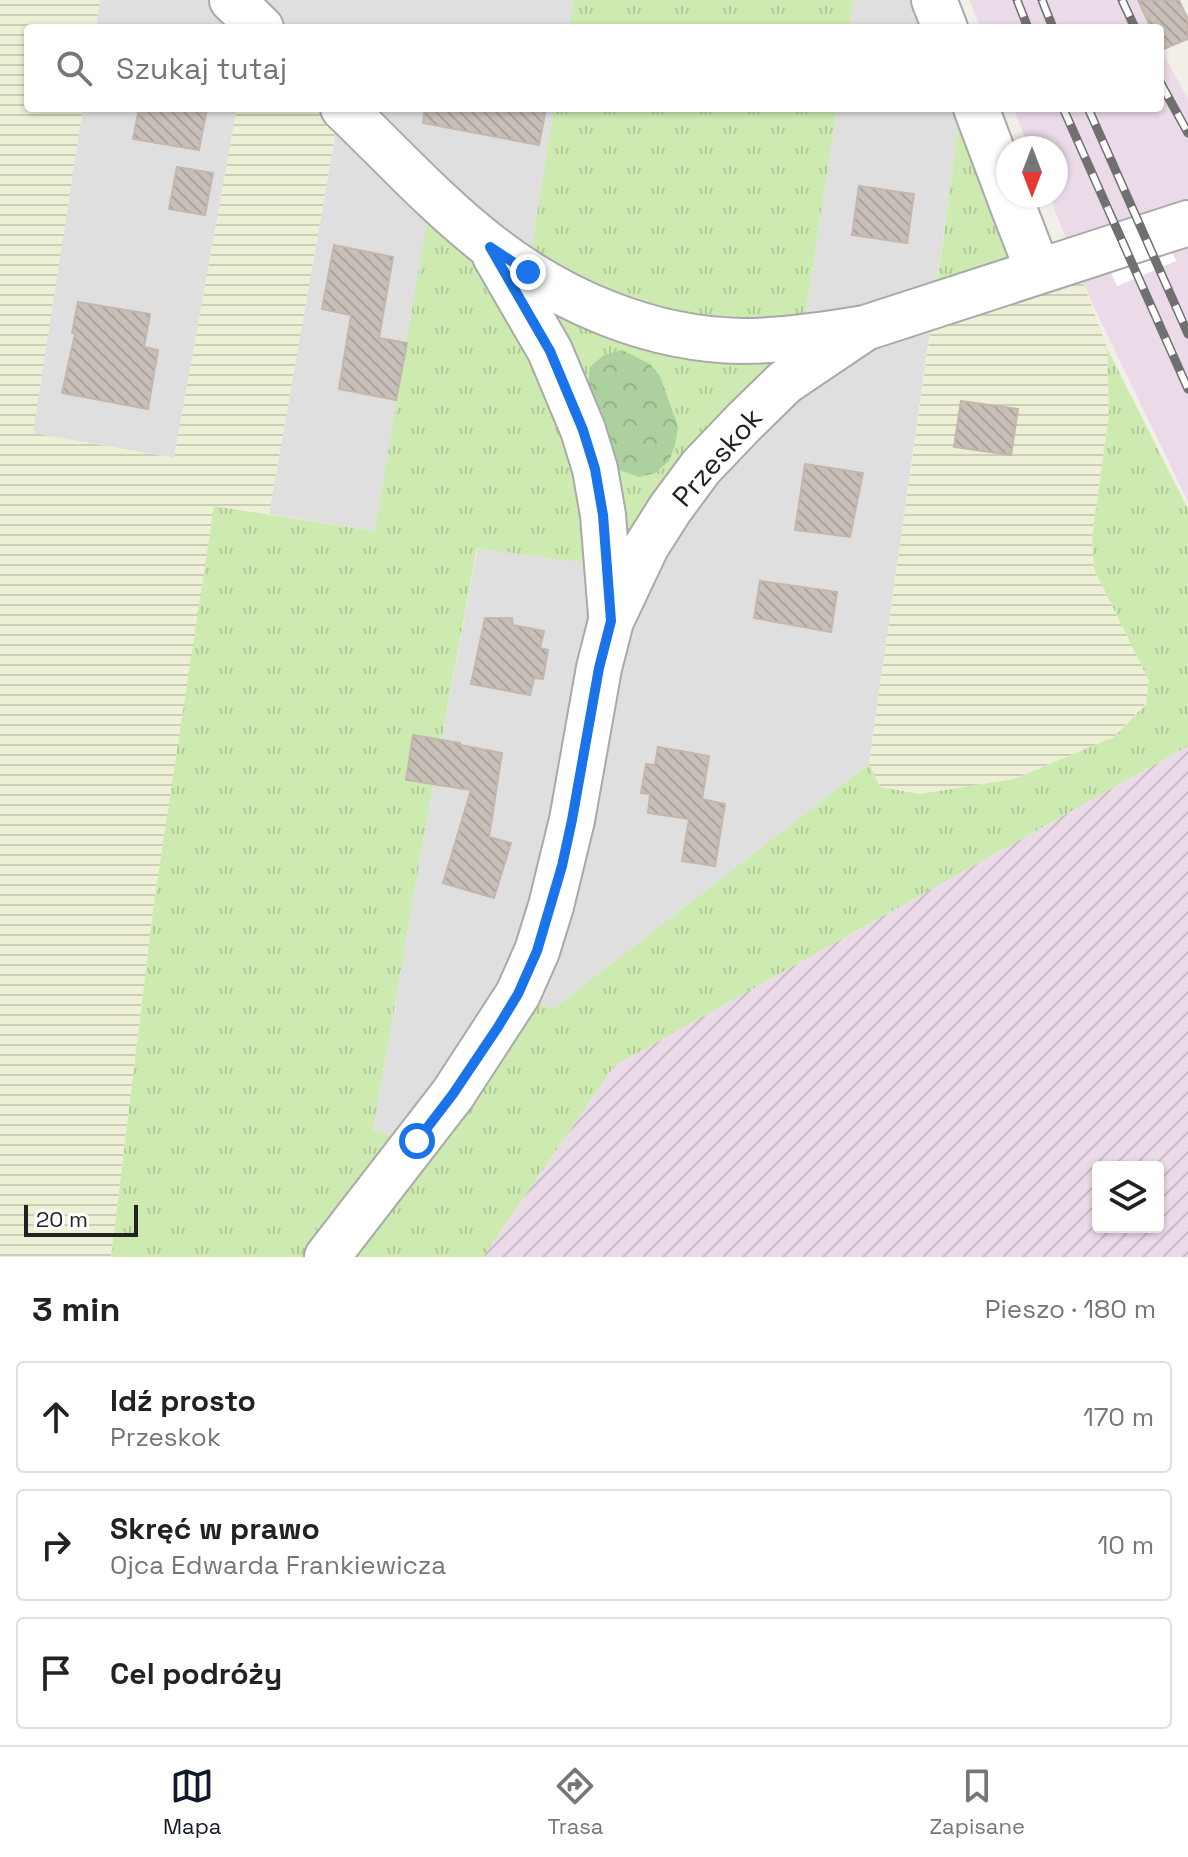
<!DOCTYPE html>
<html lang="pl">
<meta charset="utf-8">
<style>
body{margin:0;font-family:"Space Grotesk",sans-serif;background:#f2f2f2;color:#222}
.controls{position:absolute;right:24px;bottom:24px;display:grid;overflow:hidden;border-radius:8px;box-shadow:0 2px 6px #0004}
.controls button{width:72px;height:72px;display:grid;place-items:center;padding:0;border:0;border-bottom:2px solid #e0e0e0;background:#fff;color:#222;font:40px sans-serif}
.compass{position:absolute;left:996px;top:136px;width:72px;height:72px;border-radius:50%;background:#fff;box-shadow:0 2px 6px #0004;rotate:180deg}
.scale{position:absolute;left:24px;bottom:20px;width:114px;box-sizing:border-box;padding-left:8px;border:4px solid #222;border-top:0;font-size:22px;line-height:28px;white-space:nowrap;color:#222;-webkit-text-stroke:6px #fff;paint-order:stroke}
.stop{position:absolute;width:24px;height:24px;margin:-18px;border:6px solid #1a73e8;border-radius:50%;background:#fff}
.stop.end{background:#1a73e8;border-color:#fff;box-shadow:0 2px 8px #0008}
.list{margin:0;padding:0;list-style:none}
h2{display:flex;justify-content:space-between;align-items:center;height:104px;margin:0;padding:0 32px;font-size:34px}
h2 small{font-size:26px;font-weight:400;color:#767676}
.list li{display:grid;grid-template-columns:52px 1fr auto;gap:24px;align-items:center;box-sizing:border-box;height:112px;margin:0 16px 16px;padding:0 16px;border:2px solid #e0e0e0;border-radius:8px}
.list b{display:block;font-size:30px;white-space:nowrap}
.list p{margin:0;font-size:26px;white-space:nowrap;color:#767676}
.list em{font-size:26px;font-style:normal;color:#767676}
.icon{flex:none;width:44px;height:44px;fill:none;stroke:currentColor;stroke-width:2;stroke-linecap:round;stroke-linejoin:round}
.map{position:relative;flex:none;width:1188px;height:1257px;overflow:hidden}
.search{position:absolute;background:#fff;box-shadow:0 2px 6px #0004;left:24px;right:24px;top:24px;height:88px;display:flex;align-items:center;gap:20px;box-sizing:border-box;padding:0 28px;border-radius:8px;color:#767676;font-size:30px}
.sheet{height:488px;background:#fff}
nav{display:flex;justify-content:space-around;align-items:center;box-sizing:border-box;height:112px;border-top:2px solid #e0e0e0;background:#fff;font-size:22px;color:#767676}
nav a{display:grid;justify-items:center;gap:4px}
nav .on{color:#111827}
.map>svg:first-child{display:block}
.residential{fill:#e0dfdf}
.industrial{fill:url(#industrial-furrows);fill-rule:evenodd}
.railway{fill:#ebdbe8}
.farmland{fill:url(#farmland-rules)}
.grass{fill:url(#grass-tufts)}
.forest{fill:url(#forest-crowns)}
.pier{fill:#fff}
.building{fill:url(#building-back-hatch);stroke:#c4b6ab;stroke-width:2}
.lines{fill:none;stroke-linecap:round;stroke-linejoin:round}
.minor-casing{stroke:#a9a9a9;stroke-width:48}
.minor{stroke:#fff;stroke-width:44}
.rail-casing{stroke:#707070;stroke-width:9}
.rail{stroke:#fff;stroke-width:6;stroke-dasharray:18;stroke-linecap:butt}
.route{stroke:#1a73e8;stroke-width:10}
.labels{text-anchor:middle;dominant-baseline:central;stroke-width:6;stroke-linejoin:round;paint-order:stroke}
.street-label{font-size:28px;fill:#222;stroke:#fff}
</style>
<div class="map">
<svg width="1188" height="1257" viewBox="0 0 1188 1257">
<defs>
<pattern id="industrial-furrows" width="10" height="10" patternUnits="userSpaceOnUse" patternTransform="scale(2)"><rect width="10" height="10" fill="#ebdbe8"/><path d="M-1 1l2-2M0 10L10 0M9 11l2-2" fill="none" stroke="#c9bcc7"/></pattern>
<pattern id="farmland-rules" width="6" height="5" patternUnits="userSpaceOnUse" patternTransform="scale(2)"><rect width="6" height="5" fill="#eef0d5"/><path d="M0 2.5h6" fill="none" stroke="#ccceb7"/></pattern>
<pattern id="grass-tufts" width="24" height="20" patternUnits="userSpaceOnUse" patternTransform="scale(2)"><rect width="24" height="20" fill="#cdebb0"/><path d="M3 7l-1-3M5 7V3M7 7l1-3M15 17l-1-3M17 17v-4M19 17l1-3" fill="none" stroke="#b0c997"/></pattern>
<pattern id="forest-crowns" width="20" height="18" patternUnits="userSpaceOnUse" patternTransform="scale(2)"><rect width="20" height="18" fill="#add19e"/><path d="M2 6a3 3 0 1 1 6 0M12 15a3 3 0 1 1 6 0" fill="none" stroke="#95b388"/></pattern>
<pattern id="building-back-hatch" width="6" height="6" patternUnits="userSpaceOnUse" patternTransform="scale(2)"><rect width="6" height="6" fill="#c7bfb8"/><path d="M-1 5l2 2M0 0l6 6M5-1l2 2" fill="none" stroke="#aba49e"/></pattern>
</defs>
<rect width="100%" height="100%" fill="#f2efe9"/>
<path class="residential" d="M100,0h474l-5,28h-473z
M853,0h81l11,28h-96z
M83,108h154l-63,350 -142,-25z
M340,108h214l-26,164 -121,71 -32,188 -106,-17z
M837,108h139l-17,16 -90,640 -316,245 -136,132 -44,-10 57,-330 48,-254 130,19 194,-228z"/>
<path class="industrial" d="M1188,746v511h-705l131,-191zM1098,1167h60v60h-60z"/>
<path class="railway" d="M969,0h170l12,28h-170z
M1160,48l28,51v403l-96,-199 -43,-107h7v-48h-27l-16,-40h147z"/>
<path class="farmland" d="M0,0h100l-4,28h-68v80h55l-50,325 141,25 63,-350h103l-71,406 -54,-8 -61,397 -43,354h-111z
M1075,260l32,88 2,67 -17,122 2,32 55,112 -3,22 -32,34 -100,42 -94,15 -40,-7 -11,-23 65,-458z"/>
<path class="grass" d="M574,0h279l-4,28h-280z
M554,108h283l-35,229 -194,229 -131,-18 -47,253 -57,330 44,10 101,-147 35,15 316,-245 11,23 40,7 94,-15 100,-42 32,-33 3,-23 -55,-112 -2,-32 17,-122 -2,-67 81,161v237l-574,320 -131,191h-372l43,-354 60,-397 161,25 47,-281 11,-55 95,76z
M959,123l79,148 -104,35z"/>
<path class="forest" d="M622,350l28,14 10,12 18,51 -3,18 -6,16 -14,12 -16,4 -23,-8 -30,-69 4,-33 14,-12z"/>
<path class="pier" d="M1155,211l21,50 -59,25 -22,-49z"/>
<path class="building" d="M1138,0h41l9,20v19l-27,11 -1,-22h-9z
M139,108h68l-8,42 -66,-11z
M425,108h121l-7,37 -116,-22z
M177,167l36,6 -8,42 -36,-6z
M859,186l55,8 -7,49 -55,-8z
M334,245l59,12 -14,81 28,5 -11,57 -57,-11 12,-74 -29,-6z
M78,302l72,12 -6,33 14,3 -10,59 -86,-16 13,-59 -3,-1z
M961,401l57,8 -7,46 -57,-8z
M805,464l58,9 -13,64 -55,-7z
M760,581l77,11 -6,40 -77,-14z
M485,618h27l1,7 31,6 -4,17 8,2 -5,29 -9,-1 -4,17 -59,-11z
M413,735l47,8v2l42,8 -13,84 22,6 -17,55 -51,-15 28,-93 -65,-10z
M658,747l51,9 -7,43 23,5 -10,62 -33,-5 7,-42 -41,-6 2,-19 -9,-1 5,-29 9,1z"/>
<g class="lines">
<defs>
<path id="minor" d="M232,0l29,28
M934,0l11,28
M343,108c48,46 94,97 147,138 72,56 162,94 253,95 41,0 81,-6 122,-13l323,-105
M976,108l32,85
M1009,196l29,75
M495,256l55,95 33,79 12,39 8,46 8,100
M327,1257l126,-163 65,-100 19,-43 14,-45 21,-86 27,-152 12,-47 35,-74 24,-38 31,-42 44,-46 40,-39 80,-54"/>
</defs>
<use href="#minor" class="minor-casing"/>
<use href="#minor" class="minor"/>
<defs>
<path id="rail" d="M1017,0l11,28
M1042,0l11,28
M1122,0l13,28
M1160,82l28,51
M1063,108l125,281
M1088,108l100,226"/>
</defs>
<use href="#rail" class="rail-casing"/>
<use href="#rail" class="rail"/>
</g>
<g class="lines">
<path class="route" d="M417,1141l36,-47 45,-67 20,-33 19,-43 25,-85 10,-46 27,-152 12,-47 -8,-106 -8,-46 -12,-39 -33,-79 -60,-104 38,25"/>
</g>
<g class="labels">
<g class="street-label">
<text transform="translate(717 457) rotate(-49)">Przeskok</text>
</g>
</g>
</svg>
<div class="controls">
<button><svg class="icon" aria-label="layers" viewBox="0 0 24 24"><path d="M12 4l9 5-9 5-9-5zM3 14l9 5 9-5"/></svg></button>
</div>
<svg class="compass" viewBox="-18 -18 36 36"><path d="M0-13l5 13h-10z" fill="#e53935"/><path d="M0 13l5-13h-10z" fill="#767676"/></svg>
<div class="scale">20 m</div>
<div class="stop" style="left:417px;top:1141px"></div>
<div class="stop end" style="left:528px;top:272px"></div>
<div class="search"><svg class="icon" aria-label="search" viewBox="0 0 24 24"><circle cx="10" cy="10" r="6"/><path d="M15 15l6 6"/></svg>Szukaj tutaj</div>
</div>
<section class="sheet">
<h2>3 min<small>Pieszo · 180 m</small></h2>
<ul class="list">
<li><svg class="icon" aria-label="ahead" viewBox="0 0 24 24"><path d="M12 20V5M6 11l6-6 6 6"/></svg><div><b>Idź prosto</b><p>Przeskok</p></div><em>170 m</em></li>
<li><svg class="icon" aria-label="right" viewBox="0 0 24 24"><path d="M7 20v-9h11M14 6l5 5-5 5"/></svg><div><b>Skręć w prawo</b><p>Ojca Edwarda Frankiewicza</p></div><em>10 m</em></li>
<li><svg class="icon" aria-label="arrive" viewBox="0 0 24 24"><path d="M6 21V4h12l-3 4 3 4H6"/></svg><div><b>Cel podróży</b></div></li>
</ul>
</section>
<nav>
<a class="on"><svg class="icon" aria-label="map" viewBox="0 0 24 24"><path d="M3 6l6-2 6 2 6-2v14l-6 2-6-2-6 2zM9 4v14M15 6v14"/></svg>Mapa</a>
<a><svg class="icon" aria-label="directions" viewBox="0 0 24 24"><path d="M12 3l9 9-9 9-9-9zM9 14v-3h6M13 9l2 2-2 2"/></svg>Trasa</a>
<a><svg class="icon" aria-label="saved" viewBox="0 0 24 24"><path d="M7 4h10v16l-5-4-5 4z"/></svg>Zapisane</a>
</nav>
